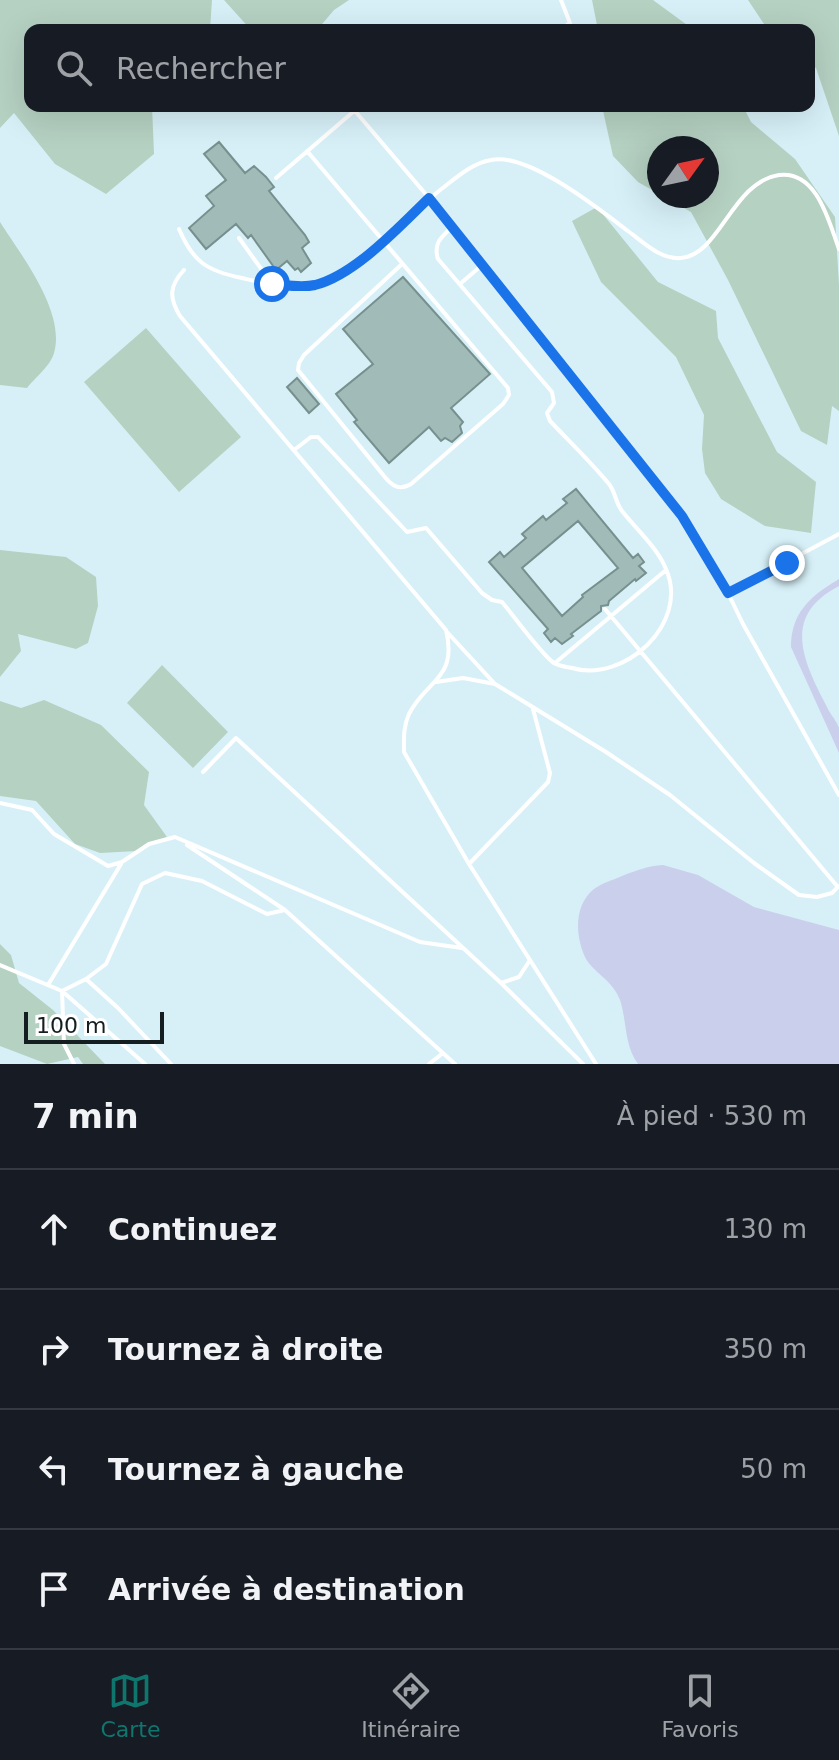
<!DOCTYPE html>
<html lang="fr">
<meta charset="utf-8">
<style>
body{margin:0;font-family:"DejaVu Sans",sans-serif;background:#242831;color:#f1f3f6}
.compass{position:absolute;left:647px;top:136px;width:72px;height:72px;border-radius:50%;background:#171b24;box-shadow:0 8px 32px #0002;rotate:57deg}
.scale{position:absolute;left:24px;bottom:20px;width:140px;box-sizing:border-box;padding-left:8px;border:4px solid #141d20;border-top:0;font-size:22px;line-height:28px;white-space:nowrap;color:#141d20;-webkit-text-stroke:6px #fff;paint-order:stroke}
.stop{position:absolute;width:24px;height:24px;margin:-18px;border:6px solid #1a73e8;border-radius:50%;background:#fff}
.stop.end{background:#1a73e8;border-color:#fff;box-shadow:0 2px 8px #0008}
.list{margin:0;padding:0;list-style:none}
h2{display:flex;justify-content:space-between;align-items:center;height:104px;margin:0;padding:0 32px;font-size:34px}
h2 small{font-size:26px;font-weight:400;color:#9ea1a6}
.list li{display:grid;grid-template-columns:52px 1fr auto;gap:24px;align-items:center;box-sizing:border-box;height:120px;padding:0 32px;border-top:2px solid #363941}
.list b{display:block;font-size:30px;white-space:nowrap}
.list em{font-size:26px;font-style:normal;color:#9ea1a6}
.icon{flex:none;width:44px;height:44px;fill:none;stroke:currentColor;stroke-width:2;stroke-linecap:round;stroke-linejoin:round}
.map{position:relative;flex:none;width:839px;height:1064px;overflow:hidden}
.search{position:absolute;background:#171b24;box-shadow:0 8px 32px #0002;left:24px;right:24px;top:24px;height:88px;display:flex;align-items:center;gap:20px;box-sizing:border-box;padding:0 28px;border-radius:16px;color:#9ea1a6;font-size:30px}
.sheet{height:584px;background:#171b24}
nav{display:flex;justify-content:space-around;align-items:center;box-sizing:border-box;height:112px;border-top:2px solid #363941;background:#171b24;font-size:22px;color:#9ea1a6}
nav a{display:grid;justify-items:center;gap:4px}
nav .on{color:#0f766e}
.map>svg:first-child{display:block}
.green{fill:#b5d1c2}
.water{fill:#cacfec}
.building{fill:#a1bbb9;stroke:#77908e;stroke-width:2;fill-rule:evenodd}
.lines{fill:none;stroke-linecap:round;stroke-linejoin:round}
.lane{stroke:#fff;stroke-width:4}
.route{stroke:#1a73e8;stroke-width:10}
</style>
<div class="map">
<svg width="839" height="1064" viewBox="0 0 839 1064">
<rect width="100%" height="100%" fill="#d7f0f8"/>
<path class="green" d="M0,0h212l-2,30h-180v76h122l2,48 -48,40 -51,-30 -41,-51 -14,15z
M224,0h125l-15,10 -17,20h-66z
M592,0h61l41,30h-101l4,-5z
M748,0h91v136l-23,-68 -7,-4v-34h-41z
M602,106h141l8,16 44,37 40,58 4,68v126l-7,-5 -5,39 -26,-14 -73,-151 -37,-68 -29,-16h45v-48h-48v46l-21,-12 -25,-26z
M597,207l61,75 58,29 2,27 59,114 39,30 -5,51 -46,-7 -44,-27 -16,-26 -3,-24 2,-34 -28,-58 -75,-75 -29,-61z
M0,222c21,33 66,90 54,131 -3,12 -19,25 -27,35l-27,-3z
M146,328l95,109 -62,55 -95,-110z
M0,550l66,7 30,20 2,29 -10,37 -12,6 -58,-15 3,17 -21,26z
M162,665l66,67 -35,36 -66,-65z
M44,700l57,25 48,47 -5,33 23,32 -30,14 -37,2 -25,-9 -39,-43 -36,-5v-95l21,7z
M0,944l11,11 8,28 34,27 52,54h-22l-5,-7 -31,7 -47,-18z"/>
<path class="water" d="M839,579v7c-58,30 -36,75 -12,121 3,7 10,14 12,21 0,8 0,18 0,25l-48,-106c0,-34 19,-51 48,-68z
M663,865l35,10 56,32 85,23v134h-201c-14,-19 -11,-43 -18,-64 -7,-20 -28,-28 -35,-43 -10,-22 -11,-52 9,-68 8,-6 19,-9 28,-13 15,-6 26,-10 41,-11z"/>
<path class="building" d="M219,142l26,31 9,-7 12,11 8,10 -5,4 36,44 4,7 -7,6 9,15 -10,9 -3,-4 -3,2 -8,-9 -11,9 -25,-35 -3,3 -12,-14 -30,25 -17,-21 25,-22 -8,-10 20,-16 -22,-26z
M403,277l87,97 -39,34 12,14 -3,4 2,7 -10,9 -7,-4 -4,3 -12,-14 -40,36 -35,-41 3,-2 -21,-26 37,-30 -30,-35z
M297,378l22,26 -10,9 -22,-26z
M576,489l57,69 5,-4 6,8 -5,4 7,7 -10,8 -1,-2 -26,22 -1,4 -7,1v5l-30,23 2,2 -11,8 -7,-6 -4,4 -7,-9 4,-4 -59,-67 11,-10 4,5 22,-19 -4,-4 21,-18 3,4 21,-17 -4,-4zM578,521l40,47 -36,27 1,2 -21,19 -40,-48z"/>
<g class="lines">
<path class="lane" d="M560,30l10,-7 -9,-23
M355,111l74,87 253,318 46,77 15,31 96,171
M307,151l201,237 1,7 -6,9 -92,80c-12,7 -19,2 -27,-8l-86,-106 1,-7 5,-8 98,-91
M276,178l84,-72
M179,229c14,33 28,42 63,49 22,5 49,12 72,7 44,-9 94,-71 130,-98 14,-11 29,-24 47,-27 37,-8 108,49 137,71 15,11 33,29 53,27 39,-3 51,-76 98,-83 38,-5 50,47 60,74
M239,238l33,46
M184,270c-15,16 -15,28 -4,46l266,314c12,49 -20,50 -37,84 -6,13 -5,25 -5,38l65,112 127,200
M460,284l22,-19
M294,450l17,-13h7l89,95 19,-4 56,65 10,7 10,2c12,14 39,52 52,61 5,3 13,4 18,5 52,15 118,-44 94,-99 -9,-22 -30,-40 -44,-58 -7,-9 -6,-18 -13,-27 -18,-22 -39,-42 -59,-63l-3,-8 7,-10 -2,-11 -114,-133c-5,-15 3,-22 14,-32
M728,593l111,-59
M605,609l232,277
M447,632l48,52
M555,663l111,-93
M436,682l27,-4 32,6 111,68 64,43 84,68 45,32 18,2 15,-4 7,-7
M203,772l33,-34 265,245 82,81
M0,803l32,7 22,24 54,32 14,-4 27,-18 26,-7 245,105 42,6
M187,845l98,65 170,154
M469,864l79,-82 2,-9 -17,-64
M0,965l62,26 83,73
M86,979l32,29 53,56
M501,983l18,-6 11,-17
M48,985l73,-121
M74,1064l-10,-20 -2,-53 24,-12 20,-15 36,-80 23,-11 37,8 65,33 18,-4
M429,1064l14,-11"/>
</g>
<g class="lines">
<path class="route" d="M272,284c14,1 29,4 43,1 40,-10 85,-59 114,-87l253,318 46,77 59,-30"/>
</g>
</svg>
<svg class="compass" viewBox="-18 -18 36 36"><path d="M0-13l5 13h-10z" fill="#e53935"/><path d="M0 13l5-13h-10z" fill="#9ea1a6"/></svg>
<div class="scale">100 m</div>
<div class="stop" style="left:272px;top:284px"></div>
<div class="stop end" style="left:787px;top:563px"></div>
<div class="search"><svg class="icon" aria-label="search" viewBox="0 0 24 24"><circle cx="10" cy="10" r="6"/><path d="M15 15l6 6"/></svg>Rechercher</div>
</div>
<section class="sheet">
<h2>7 min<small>À pied · 530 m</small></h2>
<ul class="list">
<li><svg class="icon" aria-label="ahead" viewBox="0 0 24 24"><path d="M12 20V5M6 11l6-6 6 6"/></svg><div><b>Continuez</b></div><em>130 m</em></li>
<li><svg class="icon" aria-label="right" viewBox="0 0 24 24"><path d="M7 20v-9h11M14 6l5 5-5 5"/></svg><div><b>Tournez à droite</b></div><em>350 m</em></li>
<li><svg class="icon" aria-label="left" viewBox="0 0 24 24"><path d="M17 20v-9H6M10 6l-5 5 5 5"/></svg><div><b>Tournez à gauche</b></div><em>50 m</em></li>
<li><svg class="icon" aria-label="arrive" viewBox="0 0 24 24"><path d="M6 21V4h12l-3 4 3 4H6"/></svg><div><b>Arrivée à destination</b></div></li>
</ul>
</section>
<nav>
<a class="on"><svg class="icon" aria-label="map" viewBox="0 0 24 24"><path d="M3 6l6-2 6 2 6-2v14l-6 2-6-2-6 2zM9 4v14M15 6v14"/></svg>Carte</a>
<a><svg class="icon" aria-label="directions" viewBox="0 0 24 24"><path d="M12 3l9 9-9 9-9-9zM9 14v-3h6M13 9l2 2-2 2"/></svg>Itinéraire</a>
<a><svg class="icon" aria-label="saved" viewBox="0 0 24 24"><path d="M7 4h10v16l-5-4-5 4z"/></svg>Favoris</a>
</nav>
